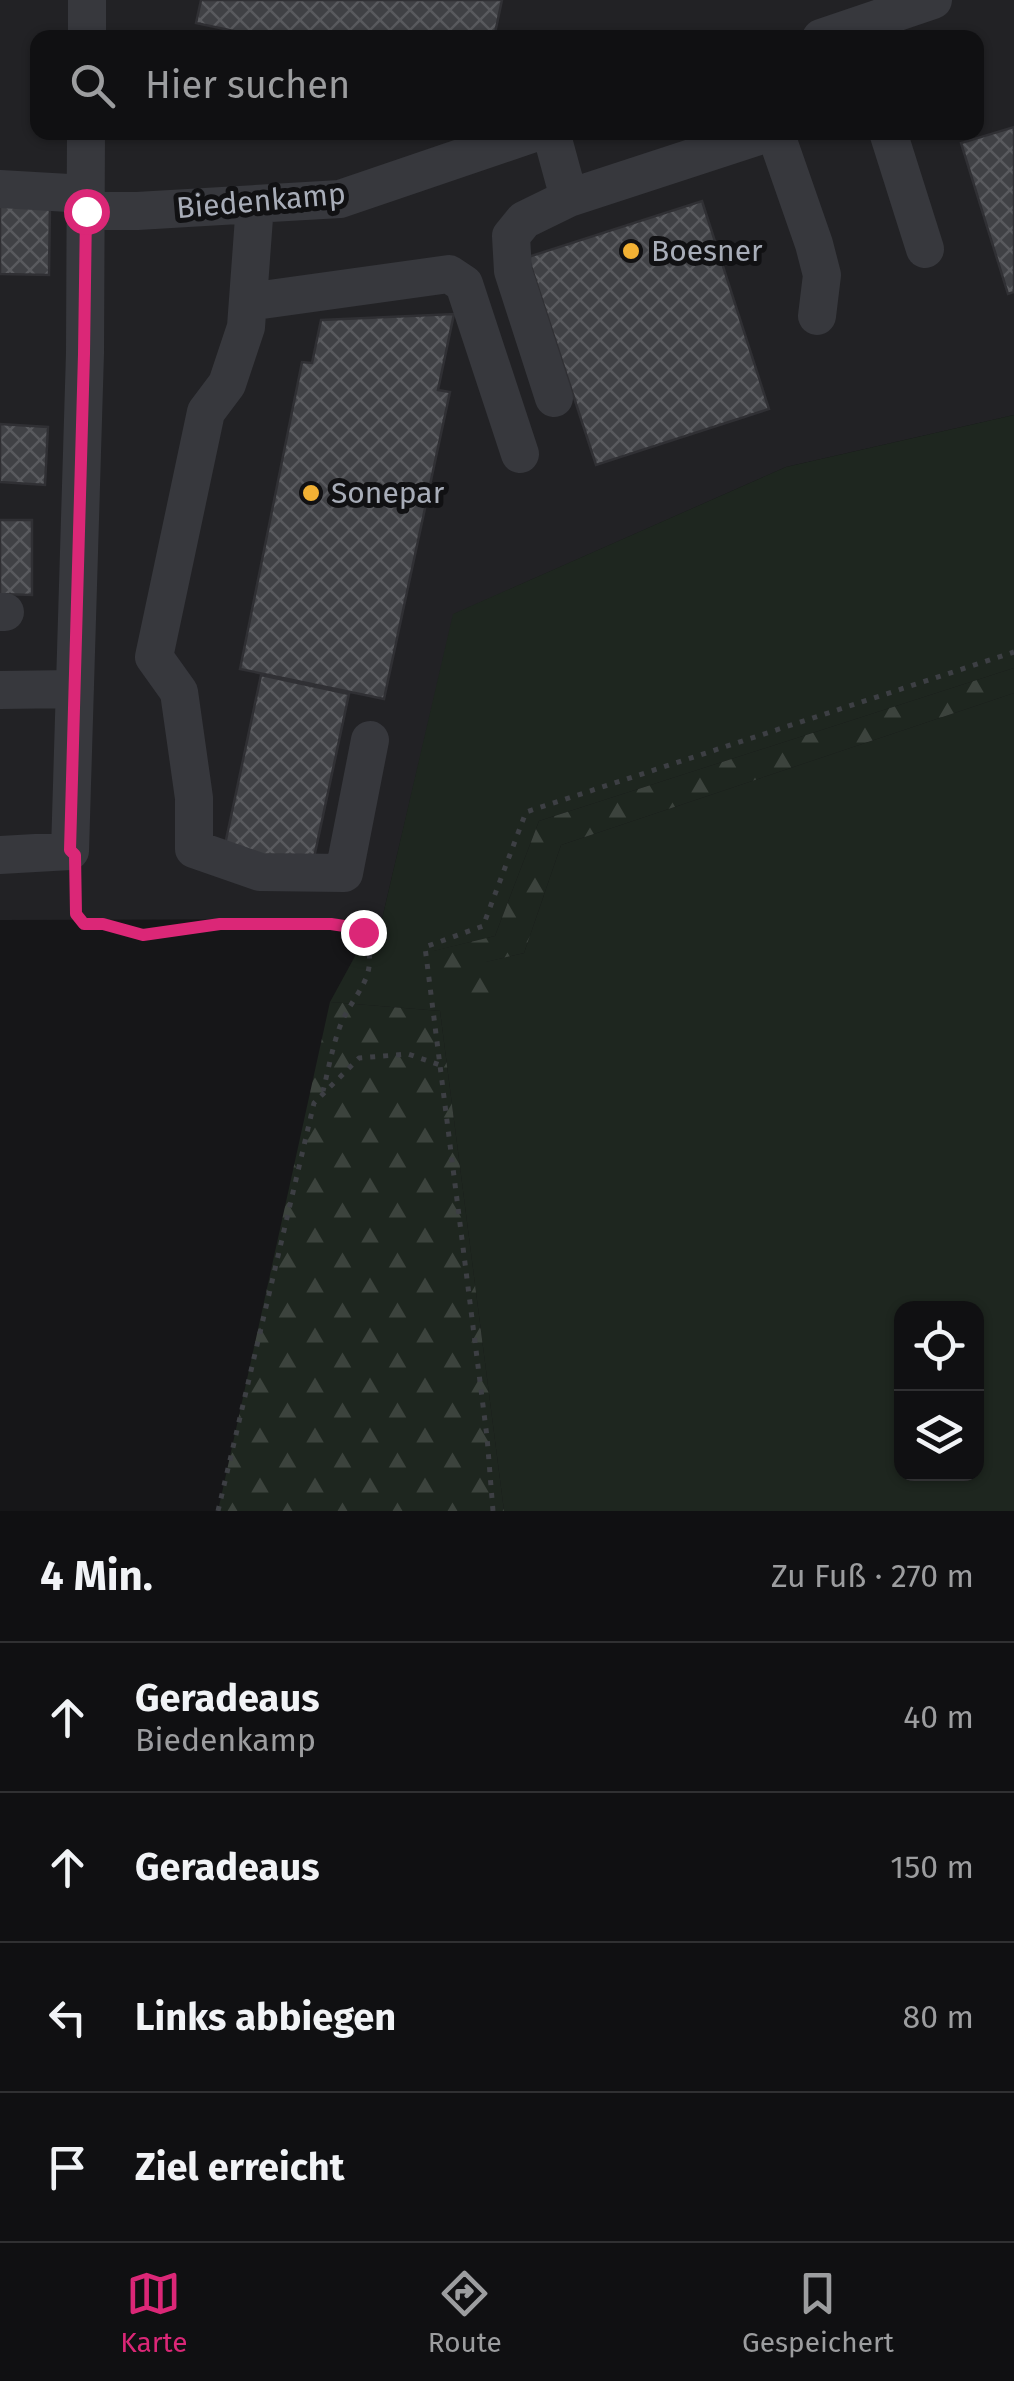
<!DOCTYPE html>
<html lang="de">
<meta charset="utf-8">
<style>
body{margin:0;font-family:"Fira Sans",sans-serif;background:#1e1e20;color:#f1f3f6}
.controls{position:absolute;right:30px;bottom:30px;display:grid;overflow:hidden;border-radius:20px;box-shadow:0 2px 8px #0004}
.controls button{width:90px;height:90px;display:grid;place-items:center;padding:0;border:0;border-bottom:2px solid #303032;background:#101012;color:#f1f3f6;font:50px sans-serif}
.stop{position:absolute;width:30px;height:30px;margin:-22px;border:8px solid #db2777;border-radius:50%;background:#fff}
.stop.end{background:#db2777;border-color:#fff;box-shadow:0 2px 10px #0008}
.list{margin:0;padding:0;list-style:none}
h2{display:flex;justify-content:space-between;align-items:center;height:130px;margin:0;padding:0 40px;font-size:42px}
h2 small{font-size:32px;font-weight:400;color:#9c9d9f}
.list li{display:grid;grid-template-columns:65px 1fr auto;gap:30px;align-items:center;box-sizing:border-box;height:150px;padding:0 40px;border-top:2px solid #303032}
.list b{display:block;font-size:38px;white-space:nowrap}
.list p{margin:0;font-size:32px;white-space:nowrap;color:#9c9d9f}
.list em{font-size:32px;font-style:normal;color:#9c9d9f}
.icon{flex:none;width:55px;height:55px;fill:none;stroke:currentColor;stroke-width:2;stroke-linecap:round;stroke-linejoin:round}
.map{position:relative;flex:none;width:1014px;height:1511px;overflow:hidden}
.search{position:absolute;background:#101012;box-shadow:0 2px 8px #0004;left:30px;right:30px;top:30px;height:110px;display:flex;align-items:center;gap:25px;box-sizing:border-box;padding:0 35px;border-radius:20px;color:#9c9d9f;font-size:38px}
.sheet{height:730px;background:#101012}
nav{display:flex;justify-content:space-around;align-items:center;box-sizing:border-box;height:140px;border-top:2px solid #303032;background:#101012;font-size:28px;color:#9c9d9f}
nav a{display:grid;justify-items:center;gap:5px}
nav .on{color:#db2777}
.map>svg:first-child{display:block}
.built{fill:#222225;fill-rule:evenodd}
.grass{fill:#1e261f;fill-rule:evenodd}
.forest{fill:url(#forest-firs)}
.building{fill:url(#building-cross-hatch);stroke:#303034;stroke-width:2.5}
.lines{fill:none;stroke-linecap:round;stroke-linejoin:round}
.path{stroke:#3d3f44;stroke-width:5;stroke-dasharray:5 8;stroke-linecap:butt}
.minor{stroke:#37383d;stroke-width:38}
.route{stroke:#db2777;stroke-width:12}
.poi-dot{fill:#f2b134;stroke:#111113;stroke-width:4}
.labels{text-anchor:middle;dominant-baseline:central;stroke-width:10;stroke-linejoin:round;paint-order:stroke}
.street-label{font-size:30px;fill:#a8adb8;stroke:#111113}
.poi-label{font-size:30px;fill:#a8adb8;stroke:#111113;text-anchor:start}
</style>
<div class="map">
<svg width="1014" height="1511" viewBox="0 0 1014 1511">
<defs>
<pattern id="forest-firs" width="22" height="20" patternUnits="userSpaceOnUse" patternTransform="scale(2.5)"><rect width="22" height="20" fill="#1e261f"/><path d="M5 1l3.5 6h-7zM16 11l3.5 6h-7z" fill="#3c433d"/></pattern>
<pattern id="building-cross-hatch" width="8" height="8" patternUnits="userSpaceOnUse" patternTransform="scale(2.5)"><rect width="8" height="8" fill="#404145"/><path d="M0 0l8 8M0 8l8-8" fill="none" stroke="#595a5e"/></pattern>
</defs>
<rect width="100%" height="100%" fill="#161618"/>
<path class="built" d="M0,0h1014v415l-228,52 -332,147 -72,305 -382,1zM38,38h938v94h-938z"/>
<path class="grass" d="M1014,415v253l-475,153 -44,115 -61,15 63,47 -12,-36 39,-9 37,-108 453,-152v818h-510l-64,-500 -110,-9 30,-55 22,-28 71,-305 333,-147zM902,1308h74v166h-74z"/>
<path class="forest" d="M1014,668v25l-453,152 -37,108 -38,9 12,36 -50,-2 -15,-45 62,-15 44,-115z
M330,1002l110,9 64,500h-286z"/>
<path class="building" d="M201,0h301l-8,38h-227l-71,-15z
M1014,127v165l-6,2 -47,-151z
M702,201l67,208 -173,56 -68,-208z
M0,206l50,1 -1,68 -49,-1z
M454,314l-16,76 12,2 -66,307 -144,-30 62,-307 10,1 9,-43z
M0,424l48,3 -3,58 -45,-3z
M0,520h32v75l-32,-1z
M261,675l88,19 -38,178 -88,-18z"/>
<g class="lines">
<path class="path" d="M76,880v34l9,10 18,1 40,10 77,-11 111,1 20,2 12,5c20,46 -11,60 -24,97 -7,20 -11,42 -16,62
M218,1511l96,-408 45,-45 49,-4 32,11
M493,1511l-6,-74 -62,-490 58,-21 43,-114 488,-160"/>
<path class="minor" d="M87,38v-38
M821,38l112,-38
M551,132l18,66 -45,22 -13,16 2,35 41,127
M775,132l39,112 8,31 -5,41
M888,132l37,117
M0,189l86,5
M569,198l202,-66
M255,204l-9,123 -19,57 -21,28 -52,245 25,35 15,106v51l66,23 84,1 26,-133
M85,211h52l203,-12 197,-67
M248,302l201,-28 15,10 56,170
M0,612h5
M0,690l75,-1
M0,855l70,-4 15,-498 1,-221"/>
</g>
<g class="lines">
<path class="route" d="M86,211l-2,143 -14,496 5,5 1,59 8,10h19l40,11 77,-11h111l20,3 12,5"/>
</g>
<g class="poi-dot">
<circle cx="631" cy="251" r="10"/>
<circle cx="311" cy="493" r="10"/>
</g>
<g class="labels">
<g class="street-label">
<text transform="translate(261 201) rotate(-5)">Biedenkamp</text>
</g>
<g class="poi-label">
<text x="651" y="251">Boesner</text>
<text x="331" y="493">Sonepar</text>
</g>
</g>
</svg>
<div class="controls">
<button><svg class="icon" aria-label="locate" viewBox="0 0 24 24"><circle cx="12" cy="12" r="6"/><path d="M12 2v4M12 18v4M2 12h4M18 12h4"/></svg></button>
<button><svg class="icon" aria-label="layers" viewBox="0 0 24 24"><path d="M12 4l9 5-9 5-9-5zM3 14l9 5 9-5"/></svg></button>
</div>
<div class="stop" style="left:86px;top:211px"></div>
<div class="stop end" style="left:363px;top:932px"></div>
<div class="search"><svg class="icon" aria-label="search" viewBox="0 0 24 24"><circle cx="10" cy="10" r="6"/><path d="M15 15l6 6"/></svg>Hier suchen</div>
</div>
<section class="sheet">
<h2>4 Min.<small>Zu Fuß · 270 m</small></h2>
<ul class="list">
<li><svg class="icon" aria-label="ahead" viewBox="0 0 24 24"><path d="M12 20V5M6 11l6-6 6 6"/></svg><div><b>Geradeaus</b><p>Biedenkamp</p></div><em>40 m</em></li>
<li><svg class="icon" aria-label="ahead" viewBox="0 0 24 24"><path d="M12 20V5M6 11l6-6 6 6"/></svg><div><b>Geradeaus</b></div><em>150 m</em></li>
<li><svg class="icon" aria-label="left" viewBox="0 0 24 24"><path d="M17 20v-9H6M10 6l-5 5 5 5"/></svg><div><b>Links abbiegen</b></div><em>80 m</em></li>
<li><svg class="icon" aria-label="arrive" viewBox="0 0 24 24"><path d="M6 21V4h12l-3 4 3 4H6"/></svg><div><b>Ziel erreicht</b></div></li>
</ul>
</section>
<nav>
<a class="on"><svg class="icon" aria-label="map" viewBox="0 0 24 24"><path d="M3 6l6-2 6 2 6-2v14l-6 2-6-2-6 2zM9 4v14M15 6v14"/></svg>Karte</a>
<a><svg class="icon" aria-label="directions" viewBox="0 0 24 24"><path d="M12 3l9 9-9 9-9-9zM9 14v-3h6M13 9l2 2-2 2"/></svg>Route</a>
<a><svg class="icon" aria-label="saved" viewBox="0 0 24 24"><path d="M7 4h10v16l-5-4-5 4z"/></svg>Gespeichert</a>
</nav>
